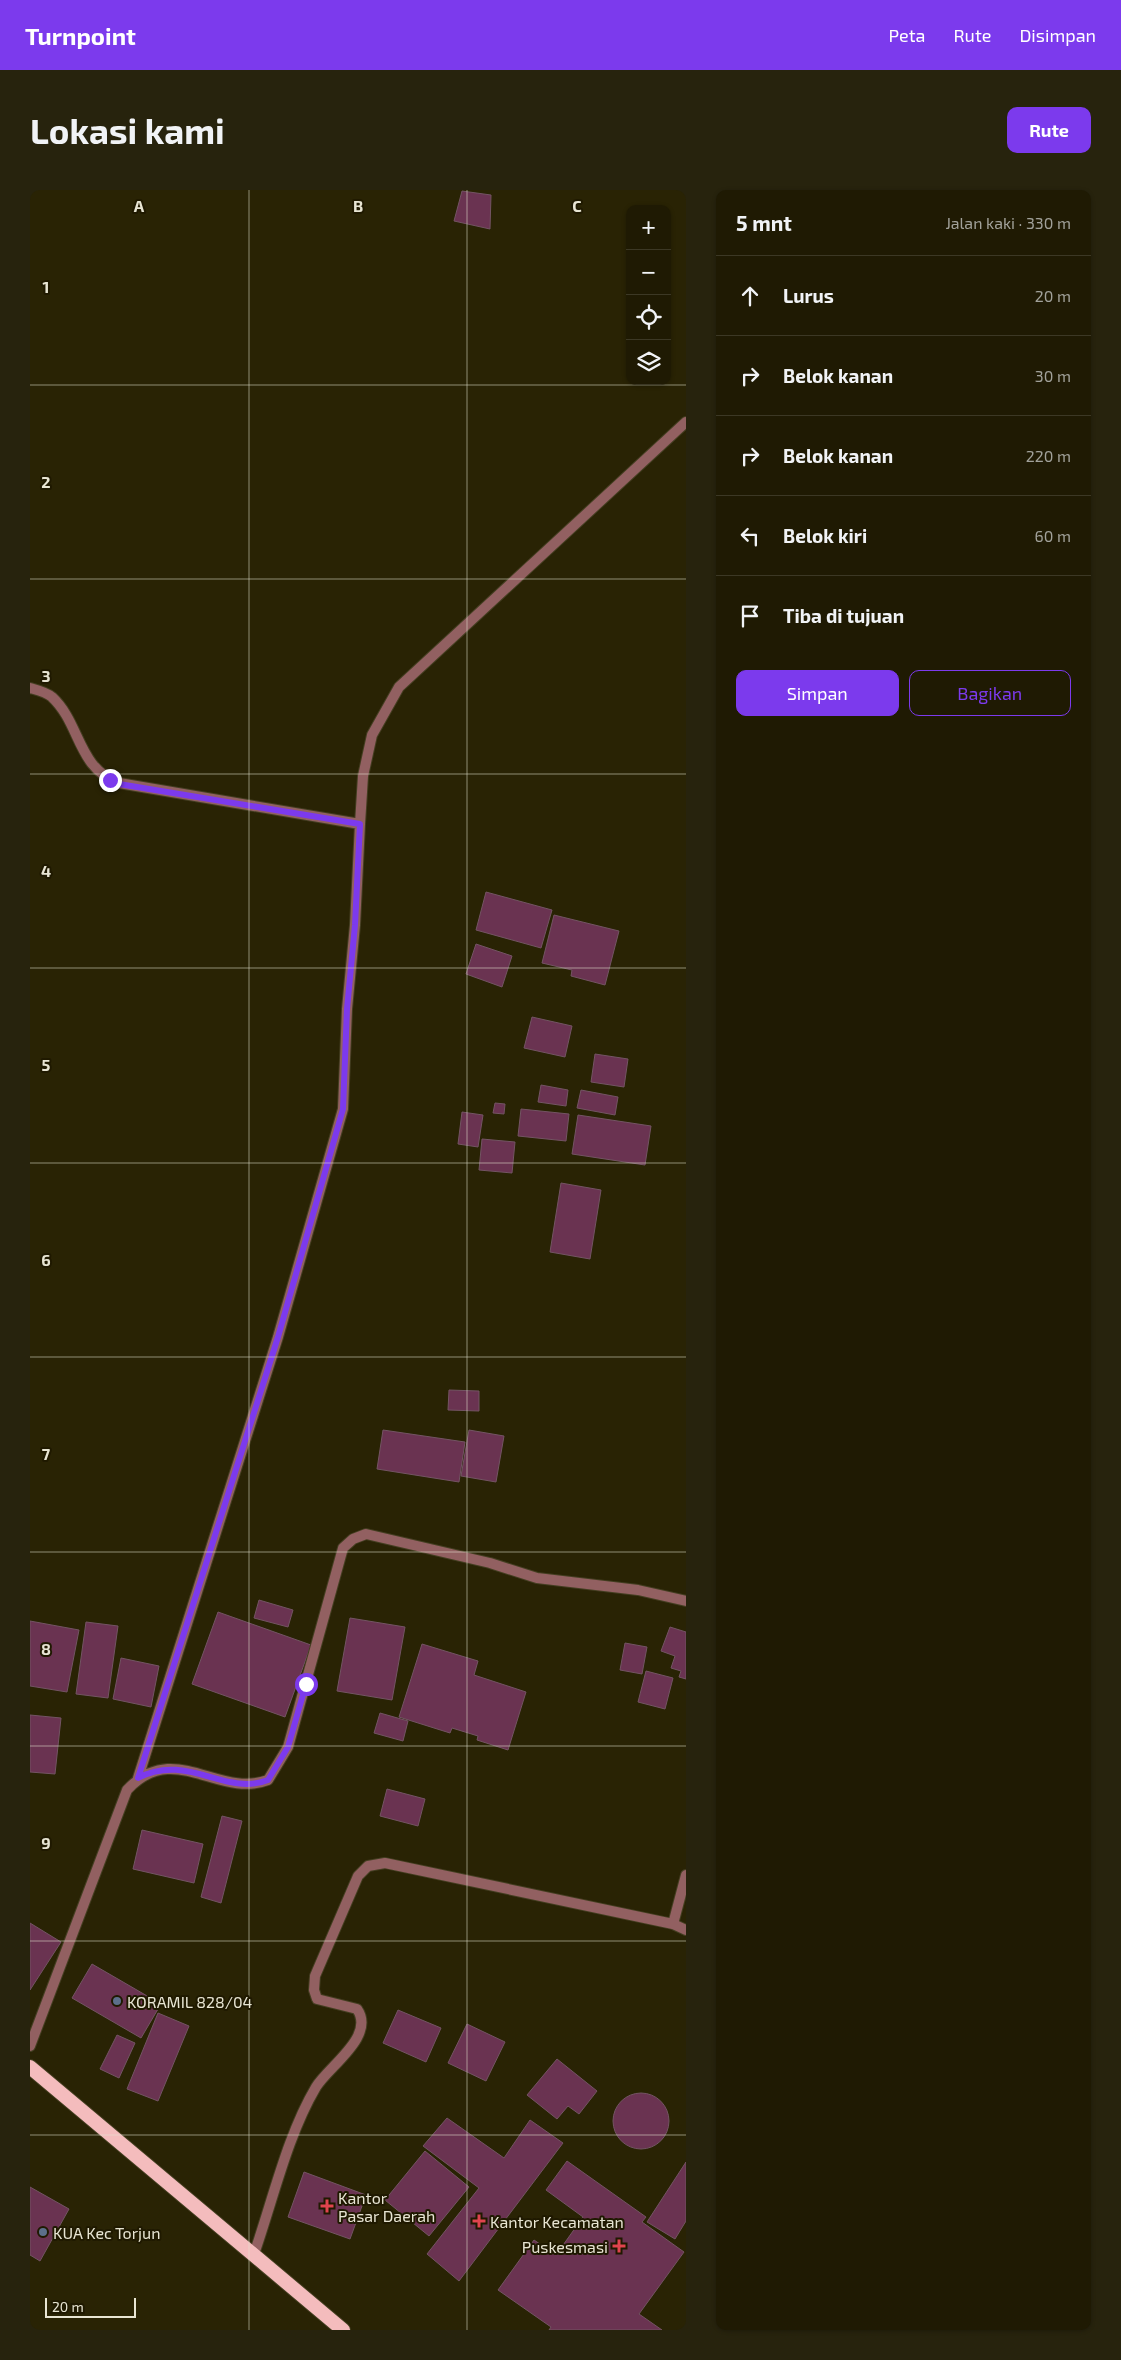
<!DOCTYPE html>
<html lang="id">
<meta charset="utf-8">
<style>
body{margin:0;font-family:"Exo 2",sans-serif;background:#27230d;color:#f1f3f6}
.controls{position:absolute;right:15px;top:15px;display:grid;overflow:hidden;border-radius:10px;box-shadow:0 1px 4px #0004}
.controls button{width:45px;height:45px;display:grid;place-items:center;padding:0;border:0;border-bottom:1px solid #3c3825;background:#1f1a03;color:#f1f3f6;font:25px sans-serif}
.scale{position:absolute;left:15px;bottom:12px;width:91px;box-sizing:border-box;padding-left:5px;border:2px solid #e8e5d3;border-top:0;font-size:14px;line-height:18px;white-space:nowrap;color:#e8e5d3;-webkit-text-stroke:4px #1f1900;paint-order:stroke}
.stop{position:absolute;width:15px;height:15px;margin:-11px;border:4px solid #7c3aed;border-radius:50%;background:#fff}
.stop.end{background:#7c3aed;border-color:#fff;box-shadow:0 1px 5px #0008}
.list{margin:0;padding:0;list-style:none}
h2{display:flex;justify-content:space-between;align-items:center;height:65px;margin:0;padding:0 20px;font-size:21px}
h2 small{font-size:16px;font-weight:400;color:#a1a19a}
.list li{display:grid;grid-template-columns:32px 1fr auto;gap:15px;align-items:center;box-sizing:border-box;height:80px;padding:0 20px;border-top:1px solid #3c3825}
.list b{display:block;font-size:19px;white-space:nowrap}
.list em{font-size:16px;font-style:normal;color:#a1a19a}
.actions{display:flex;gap:10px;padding:15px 20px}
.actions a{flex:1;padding:11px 0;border:1px solid #7c3aed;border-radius:10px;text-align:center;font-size:18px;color:#7c3aed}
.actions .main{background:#7c3aed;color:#fff}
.icon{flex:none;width:28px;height:28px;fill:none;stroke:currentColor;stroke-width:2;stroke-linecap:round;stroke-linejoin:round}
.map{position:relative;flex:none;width:656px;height:2140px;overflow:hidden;border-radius:10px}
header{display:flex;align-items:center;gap:30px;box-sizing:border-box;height:70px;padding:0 25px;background:#7c3aed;color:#fff}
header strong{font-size:24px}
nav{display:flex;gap:28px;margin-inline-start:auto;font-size:18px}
.intro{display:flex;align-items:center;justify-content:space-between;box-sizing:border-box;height:120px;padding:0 30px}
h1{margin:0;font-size:35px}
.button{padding:12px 22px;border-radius:10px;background:#7c3aed;color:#fff;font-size:18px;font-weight:700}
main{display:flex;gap:30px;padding:0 30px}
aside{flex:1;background:#1f1a03;border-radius:10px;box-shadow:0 1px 4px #0004}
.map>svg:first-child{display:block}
.building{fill:#6a3351;stroke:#735463}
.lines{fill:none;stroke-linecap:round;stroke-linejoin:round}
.minor-casing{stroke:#443e21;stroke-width:12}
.trunk-casing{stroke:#443e21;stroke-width:16}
.minor{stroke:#926061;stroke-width:10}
.trunk{stroke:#f4bcbd;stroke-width:14}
.route{stroke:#7c3aed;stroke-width:6}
.grid{fill:none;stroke:#e8e5d3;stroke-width:1;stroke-opacity:0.55}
.service-dot{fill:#5c6f8a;stroke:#1f1900;stroke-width:2}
.health-dot{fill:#e0444e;stroke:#1f1900;stroke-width:2}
.labels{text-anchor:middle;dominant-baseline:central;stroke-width:4;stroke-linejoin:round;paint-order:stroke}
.poi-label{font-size:16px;fill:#e8e5d3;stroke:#1f1900;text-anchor:start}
.grid-label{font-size:16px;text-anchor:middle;font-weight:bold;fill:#e8e5d3;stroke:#1f1900;stroke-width:4;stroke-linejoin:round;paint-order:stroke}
</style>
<header>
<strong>Turnpoint</strong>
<nav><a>Peta</a><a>Rute</a><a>Disimpan</a></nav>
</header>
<div class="intro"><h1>Lokasi kami</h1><a class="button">Rute</a></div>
<main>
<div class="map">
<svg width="656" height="2140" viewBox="0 0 656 2140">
<rect width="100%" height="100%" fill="#292304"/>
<path class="building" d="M432,1l29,4 -1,34 -36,-8z
M456,702l66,18 -11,38 -65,-18z
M524,725l65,16 -14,54 -34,-9 1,-6 -30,-7z
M446,754l36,12 -10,31 -36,-13z
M502,827l40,9 -7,31 -41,-9z
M565,864l33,5 -4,28 -33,-5z
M511,895l27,5 -2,16 -28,-4z
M551,900l37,7 -3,18 -38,-7z
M465,913l10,1 -1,10 -11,-1z
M491,919l48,5 -3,27 -48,-5z
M432,922l21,3 -5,32 -20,-3z
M548,925l73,11 -6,39 -73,-11z
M452,949l33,3 -3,31 -33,-3z
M531,993l40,7 -11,69 -40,-7z
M419,1200l30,1v20l-31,-1z
M353,1240l82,12 -6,40 -82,-13z
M439,1240l35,6 -8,46 -35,-6z
M229,1410l34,10 -5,17 -34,-9z
M188,1422l93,33 -26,72 -93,-33z
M320,1428l55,9 -13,73 -55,-9z
M0,1431l49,9 -12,62 -37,-6z
M56,1432l32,4 -10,72 -32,-4z
M640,1437l16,5v47l-7,-2 2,-6 -10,-3 4,-12 -14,-5z
M595,1453l22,4 -5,27 -22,-4z
M392,1454l56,17 -4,14 52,17 -18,58 -31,-10 1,-4 -26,-8 -2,5 -51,-16z
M91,1468l38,8 -8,41 -38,-8z
M616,1481l27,7 -8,31 -27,-7z
M350,1523l28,8 -5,20 -29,-8z
M0,1525l31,3 -6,56 -25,-2z
M357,1599l38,10 -7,27 -38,-10z
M192,1626l20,5 -21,82 -20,-6z
M112,1640l61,14 -9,39 -61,-14z
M0,1733l31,19 -31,48z
M62,1774l69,40 -20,34 -69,-40z
M368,1820l43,18 -15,34 -43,-19z
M128,1823l31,13 -31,75 -31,-12z
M437,1834l38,18 -19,39 -38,-18z
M87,1845l18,8 -16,35 -19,-9z
M527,1869l40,32 -18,23 -11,-8 -11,13 -30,-24z
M583 1931a28 28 0 1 1 56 0a28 28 0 1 1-56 0Z
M417,1928l57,40 26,-38 33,23 -104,138 -32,-27 52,-66 -56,-42z
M395,1961l44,36 -40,49 -44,-36z
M537,1971l79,56 -4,5 42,30 -45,62 23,16h-113l2,-3 -53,-37 36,-50 22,15 27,-38 -37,-27z
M656,1972v59l-11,18 -28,-17z
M274,1982l62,23 -16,44 -62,-22z
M0,1997l39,22 -29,52 -10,-6z"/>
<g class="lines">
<defs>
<path id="minor" d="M0,498c7,2 16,4 22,9 29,27 25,71 67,86l241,41 3,-48 9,-41 27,-48 287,-265
M108,1588l140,-441 65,-228 4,-100 8,-84 5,-101
M643,1734l13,-49
M0,1856l97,-256c47,-51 91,9 141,-10l20,-33 55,-199 10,-9 13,-5 124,29 47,15 101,12 48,11
M224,2064c19,-54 33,-118 62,-167 13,-21 60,-51 41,-78l-40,-10 -3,-9 1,-14 43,-100 10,-10 17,-3 288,61 13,6"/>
<path id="trunk" d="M0,1877l313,263"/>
</defs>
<use href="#minor" class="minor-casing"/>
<use href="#trunk" class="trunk-casing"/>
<use href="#minor" class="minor"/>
<use href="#trunk" class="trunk"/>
</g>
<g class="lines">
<path class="route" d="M80,590l9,4 241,40 -5,101 -8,84 -4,100 -65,228 -140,441c49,-26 88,19 130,2l20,-33 18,-63"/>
</g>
<path class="grid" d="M219,0v2140M437,0v2140M0,195h656M0,389h656M0,584h656M0,778h656M0,973h656M0,1167h656M0,1362h656M0,1556h656M0,1751h656M0,1945h656"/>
<g class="service-dot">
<circle cx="87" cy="1811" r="5"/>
<circle cx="13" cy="2042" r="5"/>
</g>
<g class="health-dot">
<path d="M294.5 2008.5h5v5h5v5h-5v5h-5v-5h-5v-5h5z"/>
<path d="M446.5 2023.5h5v5h5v5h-5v5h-5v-5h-5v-5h5z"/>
<path d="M586.5 2048.5h5v5h5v5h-5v5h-5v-5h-5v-5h5z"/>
</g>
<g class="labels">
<g class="poi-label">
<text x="97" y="1811">KORAMIL 828/04</text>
<text x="308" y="2007">Kantor<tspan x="308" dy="18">Pasar Daerah</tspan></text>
<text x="460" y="2031">Kantor Kecamatan</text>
<text x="23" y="2042">KUA Kec Torjun</text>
<text x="578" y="2056" text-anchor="end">Puskesmasi</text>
</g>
</g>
<g class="grid-label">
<text x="109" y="22">A</text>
<text x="328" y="22">B</text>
<text x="547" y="22">C</text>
<text x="16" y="103">1</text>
<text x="16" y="298">2</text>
<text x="16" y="492">3</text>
<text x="16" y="687">4</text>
<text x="16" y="881">5</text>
<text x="16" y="1076">6</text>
<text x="16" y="1270">7</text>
<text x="16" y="1465">8</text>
<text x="16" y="1659">9</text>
</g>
</svg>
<div class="controls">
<button>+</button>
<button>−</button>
<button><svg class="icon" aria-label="locate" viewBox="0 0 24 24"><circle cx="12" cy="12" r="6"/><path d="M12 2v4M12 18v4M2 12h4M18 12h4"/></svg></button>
<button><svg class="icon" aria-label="layers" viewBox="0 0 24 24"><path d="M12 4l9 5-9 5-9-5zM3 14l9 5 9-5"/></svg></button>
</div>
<div class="scale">20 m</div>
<div class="stop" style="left:276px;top:1494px"></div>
<div class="stop end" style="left:80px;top:590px"></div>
</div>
<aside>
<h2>5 mnt<small>Jalan kaki · 330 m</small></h2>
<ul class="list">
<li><svg class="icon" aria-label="ahead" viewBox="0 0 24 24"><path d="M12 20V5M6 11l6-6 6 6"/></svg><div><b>Lurus</b></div><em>20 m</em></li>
<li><svg class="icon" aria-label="right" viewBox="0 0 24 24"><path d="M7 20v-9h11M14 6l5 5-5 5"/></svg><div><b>Belok kanan</b></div><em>30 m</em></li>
<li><svg class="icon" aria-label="right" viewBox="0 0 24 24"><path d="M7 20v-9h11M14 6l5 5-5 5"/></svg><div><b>Belok kanan</b></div><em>220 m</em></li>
<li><svg class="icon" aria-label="left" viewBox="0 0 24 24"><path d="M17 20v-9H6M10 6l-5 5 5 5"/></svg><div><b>Belok kiri</b></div><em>60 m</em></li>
<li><svg class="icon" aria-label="arrive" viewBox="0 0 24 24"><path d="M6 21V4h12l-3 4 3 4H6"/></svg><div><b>Tiba di tujuan</b></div></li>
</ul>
<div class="actions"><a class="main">Simpan</a><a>Bagikan</a></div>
</aside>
</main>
